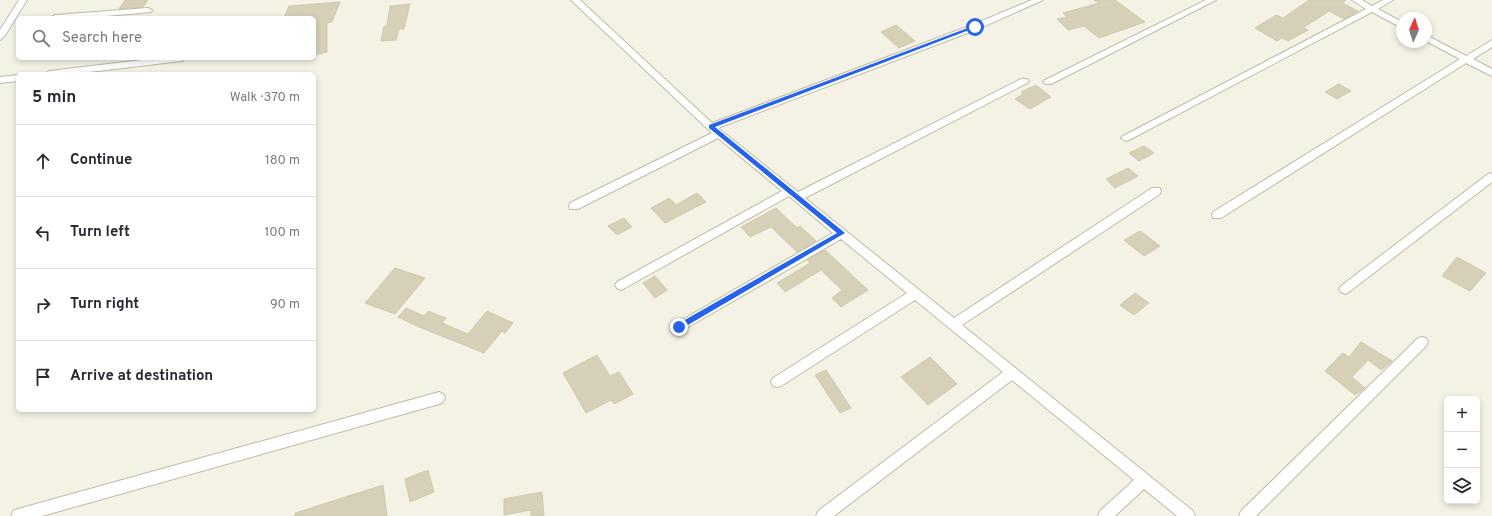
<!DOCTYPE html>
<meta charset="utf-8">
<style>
body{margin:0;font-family:Overpass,sans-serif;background:#f7f7f7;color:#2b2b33}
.controls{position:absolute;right:12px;bottom:12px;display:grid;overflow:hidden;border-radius:6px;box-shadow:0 2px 6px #0003}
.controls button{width:36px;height:36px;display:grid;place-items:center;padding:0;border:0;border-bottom:1px solid #e1e1e2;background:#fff;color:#2b2b33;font:20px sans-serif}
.compass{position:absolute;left:1396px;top:12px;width:36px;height:36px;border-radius:50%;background:#fff;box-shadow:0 2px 6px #0003;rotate:4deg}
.stop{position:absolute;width:12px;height:12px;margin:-9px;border:3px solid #2563eb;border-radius:50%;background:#fff}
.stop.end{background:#2563eb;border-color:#fff;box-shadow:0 1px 4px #0008}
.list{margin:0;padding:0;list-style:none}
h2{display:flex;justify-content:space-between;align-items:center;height:52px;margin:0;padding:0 16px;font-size:17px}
h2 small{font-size:13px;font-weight:400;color:#7c7c81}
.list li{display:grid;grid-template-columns:26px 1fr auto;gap:12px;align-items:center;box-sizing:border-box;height:72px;padding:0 16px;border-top:1px solid #e1e1e2}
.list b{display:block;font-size:15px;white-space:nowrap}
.list em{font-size:13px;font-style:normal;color:#7c7c81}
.icon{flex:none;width:22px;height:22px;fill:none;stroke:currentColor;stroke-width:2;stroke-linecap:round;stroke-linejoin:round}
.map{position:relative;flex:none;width:1492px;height:516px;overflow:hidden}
.search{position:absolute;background:#fff;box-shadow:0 2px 6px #0003;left:16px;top:16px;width:300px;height:44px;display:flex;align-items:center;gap:10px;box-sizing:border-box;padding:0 14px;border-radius:6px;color:#7c7c81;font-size:15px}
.panel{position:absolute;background:#fff;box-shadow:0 2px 6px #0003;left:16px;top:72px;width:300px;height:340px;border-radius:6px}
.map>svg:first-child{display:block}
.building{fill:#d6d0b9;stroke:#d1c9ac}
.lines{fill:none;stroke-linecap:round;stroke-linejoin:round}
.minor-casing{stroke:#bfbba7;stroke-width:2}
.minor{fill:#fff;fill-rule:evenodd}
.route{fill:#2563eb}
</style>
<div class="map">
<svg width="1492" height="516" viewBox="0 0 1492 516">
<rect width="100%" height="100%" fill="#f3f2e5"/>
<path class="building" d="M125,0h23l-5,7 -24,2z
M1094,0h21l30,22 -46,16 -15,-12 -16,4 -11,-11 10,-2 -4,-4 36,-10z
M1309,0h37l-4,3 16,8 -14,8 -15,-8 -26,17 5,2 -20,11 -6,-3 -5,3 -22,-13 21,-13 7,3z
M340,2l-8,20 -5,1v29l-13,3v-37h-30l5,-12z
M410,4l-6,25h-5l-3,11 -15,1 3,-15h3l3,-20z
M896,25l19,16 -16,7 -18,-16z
M1339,84l12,7 -14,8 -12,-7z
M1036,85l15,12 -21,12 -15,-10 8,-5 -2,-2z
M1144,146l10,7 -15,8 -10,-8z
M1128,168l10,8 -23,12 -9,-9z
M697,193l9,9 -41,21 -14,-15 18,-10 7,7z
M776,208l21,20 3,-2 16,15 -19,11 -26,-25 -21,10 -9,-10z
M624,218l8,9 -15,8 -9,-9z
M1140,231l20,15 -16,10 -20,-16z
M825,250l43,40 -27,17 -9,-9 10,-8 -21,-20 -36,22 -8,-9 33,-20 -3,-3z
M1457,257l29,16 -16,18 -28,-15z
M395,268l30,10 -30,36 -30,-11z
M655,276l12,14 -12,8 -12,-15z
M1135,293l14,10 -15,12 -14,-10z
M406,308l18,8 4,-5 18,7 -4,5 26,11 19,-23 26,12 -8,10 -3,-2 -18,22 -65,-26 -21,-10z
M1361,342l31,19 -11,9 -13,-10 -16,17 13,11 -10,7 -30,-24 18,-18 6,4z
M597,355l13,21 9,-4 14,22 -19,10 -3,-4 -25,13 -23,-40z
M930,357l27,27 -29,21 -27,-28z
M826,370l25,38 -11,5 -25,-38z
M428,470l6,22 -24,10 -5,-23z
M383,485l4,31h-92v-3z
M542,492l2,24h-13v-6l-27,5v-16z"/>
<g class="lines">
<defs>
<path id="minor" d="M19,0h8l-23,37 -4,3v-10z
M571,0h9l132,123 260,-98 60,-25h11l-65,29 -260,99 80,64 223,-113h6l2,2 -2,2 -222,115 149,120 198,-130h8l1,3 -1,3 -198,131 231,186 2,5h-18l-33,-27 -29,27h-17l2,-5 34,-31 -122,-100 -178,136h-18l2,-5 185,-139 -88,-72 -134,86 -4,1 -4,-1 -2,-4 2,-4 134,-85 -66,-54 -158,91 -4,2 -4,-2 -2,-3 2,-3 158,-91 -44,-37 -164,92 -4,2 -4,-2 -2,-3 2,-3 165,-91 -64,-53 -140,71h-8l-1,-3 1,-3 142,-70z
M1206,0h10l-165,84h-6l-2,-2 2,-2z
M1352,0h10l10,6 11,-6h10l-15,9 24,13v6l-30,-16 -243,128 -3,1 -5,-3 2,-2 243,-127z
M148,8l4,2 -1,2 -67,6h-33l4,-3z
M1426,35l40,21 26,-16v7l-19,12 19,10v7l-26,-13 -245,155h-8l-1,-3 1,-3 247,-153 -34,-18z
M159,58h27l-4,3 -110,13h-27l4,-3z
M18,75v6l-18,2v-6z
M1492,173v9l-143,110 -4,2 -4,-2 -2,-3 2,-3 147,-112z
M1422,337l4,1 2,4 -2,4 -170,170h-17l2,-5 177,-173z
M439,392l4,2 2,4 -2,4 -4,2 -397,112h-31l2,-5 5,-2z"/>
</defs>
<use href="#minor" class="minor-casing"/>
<use href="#minor" class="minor"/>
</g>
<path class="route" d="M973,26l4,1 -262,100 130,106 -164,96h-5v-4l161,-92 -128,-105v-3z"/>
</svg>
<div class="controls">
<button>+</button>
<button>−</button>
<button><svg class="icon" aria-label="layers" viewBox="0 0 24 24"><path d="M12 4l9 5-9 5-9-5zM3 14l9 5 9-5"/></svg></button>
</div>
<svg class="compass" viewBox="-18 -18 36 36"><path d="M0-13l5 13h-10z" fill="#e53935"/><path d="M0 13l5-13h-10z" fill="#7c7c81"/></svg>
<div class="stop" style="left:975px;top:27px"></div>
<div class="stop end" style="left:679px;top:327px"></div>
<div class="search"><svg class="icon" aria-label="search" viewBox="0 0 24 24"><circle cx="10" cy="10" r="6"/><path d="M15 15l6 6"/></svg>Search here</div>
<section class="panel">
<h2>5 min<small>Walk · 370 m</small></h2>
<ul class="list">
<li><svg class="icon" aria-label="ahead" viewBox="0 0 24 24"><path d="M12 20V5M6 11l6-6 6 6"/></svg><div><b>Continue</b></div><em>180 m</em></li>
<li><svg class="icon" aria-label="left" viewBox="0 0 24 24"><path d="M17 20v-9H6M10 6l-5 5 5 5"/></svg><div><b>Turn left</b></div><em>100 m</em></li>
<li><svg class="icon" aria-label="right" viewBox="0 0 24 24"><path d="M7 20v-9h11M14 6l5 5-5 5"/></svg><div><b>Turn right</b></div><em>90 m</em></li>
<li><svg class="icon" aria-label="arrive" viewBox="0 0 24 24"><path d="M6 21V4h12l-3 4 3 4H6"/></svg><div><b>Arrive at destination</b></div></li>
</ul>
</section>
</div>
